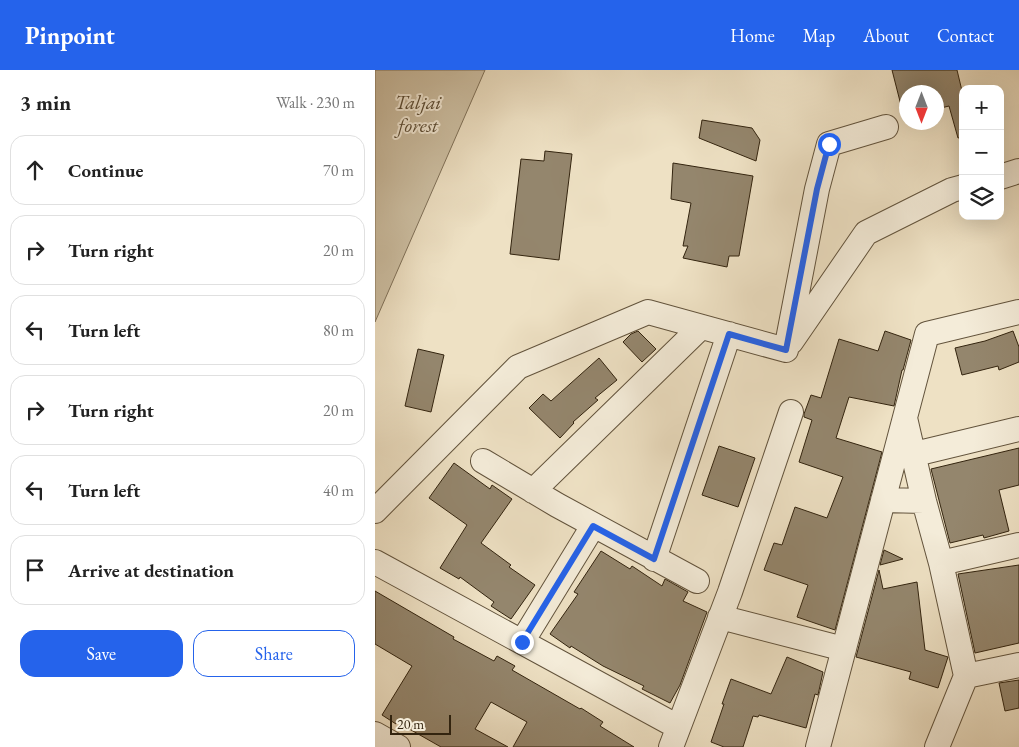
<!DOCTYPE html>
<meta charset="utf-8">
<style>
body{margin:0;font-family:"EB Garamond",serif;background:#f6f6f6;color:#222}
.controls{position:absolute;right:15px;top:15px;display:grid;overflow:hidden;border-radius:10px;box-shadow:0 5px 20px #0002}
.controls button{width:45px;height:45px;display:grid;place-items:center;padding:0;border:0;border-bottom:1px solid #e0e0e0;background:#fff;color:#222;font:25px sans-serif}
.compass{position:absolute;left:524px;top:15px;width:45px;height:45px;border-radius:50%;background:#fff;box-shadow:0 5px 20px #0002;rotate:180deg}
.scale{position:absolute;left:15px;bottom:12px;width:61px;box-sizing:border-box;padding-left:5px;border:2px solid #33240f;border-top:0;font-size:14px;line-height:18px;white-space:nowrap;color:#33240f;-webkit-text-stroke:4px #f4ecd9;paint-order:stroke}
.stop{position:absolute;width:15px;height:15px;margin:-11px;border:4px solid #2563eb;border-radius:50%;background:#fff}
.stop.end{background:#2563eb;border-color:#fff;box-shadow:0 1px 5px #0008}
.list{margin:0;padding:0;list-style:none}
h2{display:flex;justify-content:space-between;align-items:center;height:65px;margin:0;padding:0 20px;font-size:21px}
h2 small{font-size:16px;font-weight:400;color:#767676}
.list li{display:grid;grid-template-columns:32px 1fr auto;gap:15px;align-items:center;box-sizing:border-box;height:70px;margin:0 10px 10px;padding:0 10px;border:1px solid #e0e0e0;border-radius:15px}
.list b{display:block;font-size:19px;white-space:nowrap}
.list em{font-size:16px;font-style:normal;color:#767676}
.actions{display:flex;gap:10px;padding:15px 20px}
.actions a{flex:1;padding:11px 0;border:1px solid #2563eb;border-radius:15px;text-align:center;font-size:18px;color:#2563eb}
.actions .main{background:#2563eb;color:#fff}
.icon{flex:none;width:28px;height:28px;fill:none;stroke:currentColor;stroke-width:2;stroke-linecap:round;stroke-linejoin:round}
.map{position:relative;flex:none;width:644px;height:677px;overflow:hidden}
header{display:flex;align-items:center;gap:30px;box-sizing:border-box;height:70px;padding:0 25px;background:#2563eb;color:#fff}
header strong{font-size:24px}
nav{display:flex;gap:28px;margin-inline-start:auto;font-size:18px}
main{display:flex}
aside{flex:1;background:#fff}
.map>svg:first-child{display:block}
.green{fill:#cec1a5;stroke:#80725a}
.building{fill:#94866d;stroke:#33240f}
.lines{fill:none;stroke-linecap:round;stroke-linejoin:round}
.minor-casing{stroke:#62533c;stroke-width:26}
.minor{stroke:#f4ecd9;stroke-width:24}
.route{stroke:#2563eb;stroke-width:6}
.labels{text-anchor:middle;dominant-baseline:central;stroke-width:4;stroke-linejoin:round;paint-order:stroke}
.park-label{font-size:20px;font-style:italic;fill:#5a4b34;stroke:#f4ecd9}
</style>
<header>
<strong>Pinpoint</strong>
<nav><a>Home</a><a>Map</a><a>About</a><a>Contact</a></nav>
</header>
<main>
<aside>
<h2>3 min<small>Walk · 230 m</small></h2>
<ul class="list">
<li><svg class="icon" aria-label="ahead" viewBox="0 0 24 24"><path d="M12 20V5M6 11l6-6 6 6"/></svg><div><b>Continue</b></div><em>70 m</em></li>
<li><svg class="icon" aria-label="right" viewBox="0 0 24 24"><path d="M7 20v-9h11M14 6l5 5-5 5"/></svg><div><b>Turn right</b></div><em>20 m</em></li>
<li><svg class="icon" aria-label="left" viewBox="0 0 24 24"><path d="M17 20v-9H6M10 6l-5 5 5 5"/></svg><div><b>Turn left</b></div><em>80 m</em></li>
<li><svg class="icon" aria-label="right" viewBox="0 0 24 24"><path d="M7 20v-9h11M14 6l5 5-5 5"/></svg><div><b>Turn right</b></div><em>20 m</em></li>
<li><svg class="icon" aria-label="left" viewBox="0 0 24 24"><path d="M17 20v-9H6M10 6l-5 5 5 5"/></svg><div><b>Turn left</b></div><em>40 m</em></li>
<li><svg class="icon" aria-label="arrive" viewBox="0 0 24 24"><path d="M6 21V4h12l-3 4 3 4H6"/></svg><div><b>Arrive at destination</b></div></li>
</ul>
<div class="actions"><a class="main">Save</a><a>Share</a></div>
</aside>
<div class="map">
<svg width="644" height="677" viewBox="0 0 644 677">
<rect width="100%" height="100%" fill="#eee1c4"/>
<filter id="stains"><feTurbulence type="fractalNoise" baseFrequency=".004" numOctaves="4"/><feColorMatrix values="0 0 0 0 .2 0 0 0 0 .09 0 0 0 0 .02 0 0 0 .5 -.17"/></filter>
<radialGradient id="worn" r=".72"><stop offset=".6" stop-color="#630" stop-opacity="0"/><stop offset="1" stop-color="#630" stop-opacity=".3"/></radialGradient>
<path class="green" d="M0,0h110l-110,252z"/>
<path class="building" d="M517,0h65l6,25v42l-5,1 -9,-32 -12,3v-17h-30v24l-3,1z
M327,50l50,8 8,12 -4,21 -57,-23z
M170,81l27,3 -13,106 -49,-6 11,-95 23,2z
M298,93l80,13 -14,80h-10l-2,11 -44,-9 5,-12h-5l8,-43 -20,-4z
M263,261l18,18 -14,13 -19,-20 8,-8z
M510,261l26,9 -8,30h-1l-8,36 -45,-9 -13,41 46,14 -47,178 -38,-13 11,-32 -44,-15 10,-27 8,2 13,-38 32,11 16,-41 -44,-15 13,-42 -8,-3v-3l7,-19 10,3 18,-59 39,12z
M638,261l6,16v15l-20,8 -1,-4 -36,9 -7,-27 30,-7z
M43,279l26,6 -13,57 -26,-6z
M224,288l18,22 -22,18 3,2 -25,22 1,1 -14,15 -31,-30 14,-14 8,7z
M344,376l36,12 -17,49 -36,-12z
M644,378v37l-20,5 10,41 -25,7 -1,-3 -33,8 -19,-74z
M79,393l36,26 2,-4 20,14 -31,44 30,22 -2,2 26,18 -24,34 -20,-13 3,-4 -34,-25 -1,2 -19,-11 27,-43 -38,-27z
M509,480l19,9 -23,6z
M226,481l29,18 2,-3 30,20 3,-7 23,13 -5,9 24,11 -27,73 -10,18 -28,-14 2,-3 -41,-20 -32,-20 -1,2 -20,-14 28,-40 -4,-2z
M644,495v78l-44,10 -17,-79z
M504,500l4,19 34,-7 8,68 23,7 -10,31 -29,-9 2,-7 -55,-15z
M0,521l79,46 -1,2 41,22 3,-5 18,10 -3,4 68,39 1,-1 22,14 -3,4 34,21h-121l14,-25 -36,-20 -16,27 33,18h-67l-44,-25 -1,2 -14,-9 30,-49 -37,-22z
M412,587l36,15 -5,23 -3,-1 -9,34 -47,-13 -1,2 -5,-1 -10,31h-19l-13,-5 13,-38h-2l9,-25 40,15z
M644,610v28l-14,3 -6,-28z"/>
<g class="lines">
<defs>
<path id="minor" d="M625,107l19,-6
M416,272l75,-109 86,-43 11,-3
M530,348l19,83 17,62 25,113 -29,71
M540,384l104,-25
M108,391l74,44 140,76
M158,421l168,-164
M508,430l41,1
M0,441l143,-144 130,-55 138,38 31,-161 12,-45 57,-17
M279,489l75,-225
M0,492l303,165
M566,493l78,-18
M345,547l124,32
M147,572l71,-116
M591,606l53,-11
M0,664l23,13
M296,677l59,-155 61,-180
M443,677l109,-413 92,-22"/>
</defs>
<use href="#minor" class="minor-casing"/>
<use href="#minor" class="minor"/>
</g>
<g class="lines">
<path class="route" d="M147,572l71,-116 61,33 75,-225 57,16 31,-161 12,-45"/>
</g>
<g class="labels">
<g class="park-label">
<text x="43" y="32">Taljai<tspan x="43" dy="23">forest</tspan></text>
</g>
</g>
<rect width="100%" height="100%" filter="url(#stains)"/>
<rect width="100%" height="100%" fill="url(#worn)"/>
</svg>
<div class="controls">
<button>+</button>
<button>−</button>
<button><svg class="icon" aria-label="layers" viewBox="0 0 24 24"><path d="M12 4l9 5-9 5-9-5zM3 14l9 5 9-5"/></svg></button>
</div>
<svg class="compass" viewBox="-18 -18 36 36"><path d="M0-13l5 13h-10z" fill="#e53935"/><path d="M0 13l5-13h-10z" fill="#767676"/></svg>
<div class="scale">20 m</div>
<div class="stop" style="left:454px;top:74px"></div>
<div class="stop end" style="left:147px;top:572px"></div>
</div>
</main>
